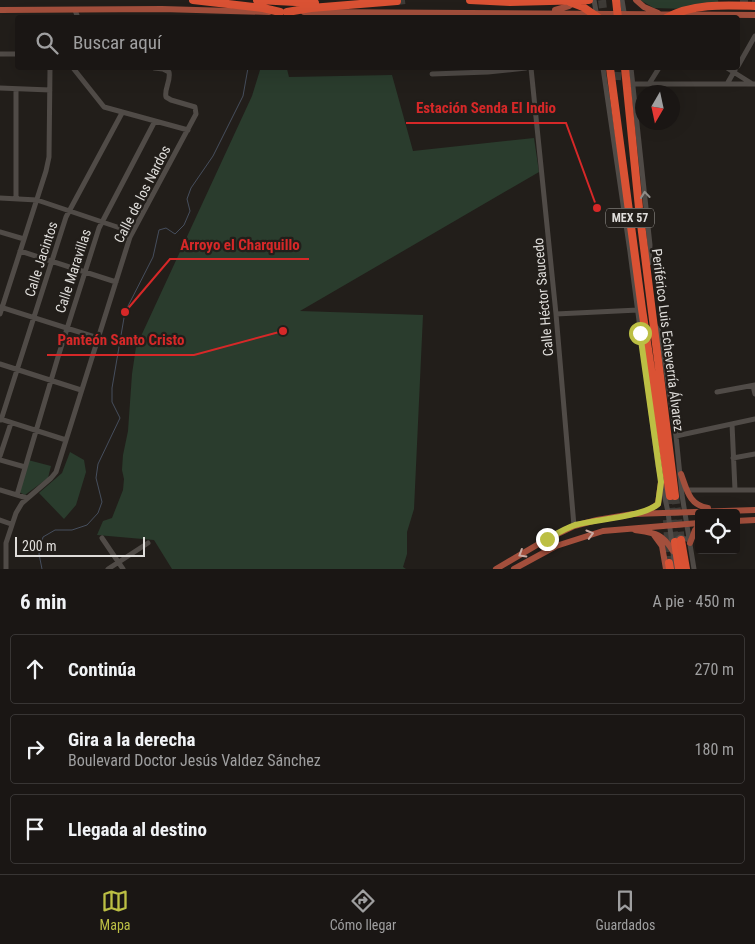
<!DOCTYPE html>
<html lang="es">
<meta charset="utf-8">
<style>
body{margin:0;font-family:"Roboto Condensed",sans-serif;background:#231f1d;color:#f1f3f6}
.controls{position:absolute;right:15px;bottom:15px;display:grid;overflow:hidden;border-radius:5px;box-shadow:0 5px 20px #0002}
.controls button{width:45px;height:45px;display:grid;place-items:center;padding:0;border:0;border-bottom:1px solid #383534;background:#1a1614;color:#f1f3f6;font:25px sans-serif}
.compass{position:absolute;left:635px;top:85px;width:45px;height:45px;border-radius:50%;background:#1a1614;box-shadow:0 5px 20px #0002;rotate:189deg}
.scale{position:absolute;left:15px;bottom:12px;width:130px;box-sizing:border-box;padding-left:5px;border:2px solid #dfddda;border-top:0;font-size:14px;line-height:18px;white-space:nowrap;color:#dfddda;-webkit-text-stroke:4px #221e1a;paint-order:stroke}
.stop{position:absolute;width:15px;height:15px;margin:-11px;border:4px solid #bcbf44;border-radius:50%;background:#fff}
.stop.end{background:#bcbf44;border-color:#fff;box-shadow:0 1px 5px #0008}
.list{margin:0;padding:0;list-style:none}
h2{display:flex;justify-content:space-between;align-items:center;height:65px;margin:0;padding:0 20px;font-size:21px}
h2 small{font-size:16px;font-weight:400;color:#9f9fa0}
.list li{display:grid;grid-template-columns:32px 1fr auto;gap:15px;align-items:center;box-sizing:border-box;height:70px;margin:0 10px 10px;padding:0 10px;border:1px solid #383534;border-radius:5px}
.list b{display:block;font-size:19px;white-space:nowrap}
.list p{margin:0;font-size:16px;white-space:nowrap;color:#9f9fa0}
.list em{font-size:16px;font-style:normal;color:#9f9fa0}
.icon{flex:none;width:28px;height:28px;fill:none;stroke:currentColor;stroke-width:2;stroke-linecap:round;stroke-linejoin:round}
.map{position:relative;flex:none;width:755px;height:569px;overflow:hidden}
.search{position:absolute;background:#1a1614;box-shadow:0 5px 20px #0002;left:15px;right:15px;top:15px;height:55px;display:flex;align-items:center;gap:12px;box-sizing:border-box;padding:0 18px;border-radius:5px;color:#9f9fa0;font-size:19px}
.sheet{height:305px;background:#1a1614}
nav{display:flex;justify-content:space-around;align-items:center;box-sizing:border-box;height:70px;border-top:1px solid #383534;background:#1a1614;font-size:14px;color:#9f9fa0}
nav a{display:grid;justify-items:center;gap:2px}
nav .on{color:#bcbf44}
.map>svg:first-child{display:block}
.green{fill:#2a3c2d}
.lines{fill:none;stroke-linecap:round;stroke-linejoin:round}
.stream{stroke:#464e5d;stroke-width:1}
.highway-tunnel{stroke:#3e3b37;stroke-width:8;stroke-dasharray:8 4;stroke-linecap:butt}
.minor{stroke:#504b47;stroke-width:5}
.major{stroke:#a34f3c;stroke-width:6}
.highway{stroke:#da5234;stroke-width:8}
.oneway{stroke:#908d89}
.oneway2{stroke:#caaba3}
.route{stroke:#bcbf44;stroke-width:6}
.labels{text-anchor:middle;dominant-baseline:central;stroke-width:4.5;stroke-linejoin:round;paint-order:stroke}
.shield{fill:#221e1a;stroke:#a6a4a0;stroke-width:1}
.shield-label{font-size:12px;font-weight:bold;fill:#dfddda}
.street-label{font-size:14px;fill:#dfddda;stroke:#221e1a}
.leader{fill:none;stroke:#d62828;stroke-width:2}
.callout-dot{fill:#d62828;stroke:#221e1a;stroke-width:2}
.callout-label{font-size:15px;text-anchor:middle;font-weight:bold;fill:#d62828;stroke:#221e1a;stroke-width:4.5;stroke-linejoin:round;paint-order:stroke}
</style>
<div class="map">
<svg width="755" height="569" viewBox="0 0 755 569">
<rect width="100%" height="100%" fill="#221e1a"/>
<path class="green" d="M640,0h78l2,10 -66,-2z
M287,69l2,8 103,-2 21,76 121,-13 5,34 -239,139 123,4 -9,194 -7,23v22l-4,13 3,2h-234l-18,-29 -57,-5 6,-14 9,-3 11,-28 1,-11 -2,-9 1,-15 5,-24 4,-57 4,-27 116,-251 8,-26z
M70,452l14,8 2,12 -10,33 -12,14 -25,-26 23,-20z
M28,460l23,6 -3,12 -23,17 -6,-3z"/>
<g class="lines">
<path class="stream" d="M42,569l-3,-15 4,-17 12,-7h17l15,-5 11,-12 4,-11 -6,-24 2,-14 22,-46 -8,-16v-14l13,-76 28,-55 6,-27 7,-2 9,6 9,-9 6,-14 -3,-12 4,-11 22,-32 30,-60 5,-28"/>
<path class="highway-tunnel" d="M602,0l2,18
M397,1l8,-1
M740,2h15
M617,80l1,-12
M670,496l5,46
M675,496l6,44
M667,520l2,43"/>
<path class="minor" d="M594,0l3,17
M622,0l3,18
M75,10l3,8
M0,54h18
M738,66l17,-30
M73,68l31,39 84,23
M531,68l25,246 18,212
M603,68l27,184 28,214 10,46 7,57
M631,68l19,177 -1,18
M727,68l24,15
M432,74l56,-2 38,-4
M632,84h123
M649,84l10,-16
M727,84l8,-14
M0,88l50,2
M0,198l37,2 95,32
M16,199v-110
M0,232l24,7
M20,251l96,31
M0,307l98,31
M0,314l46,-143 3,-14 1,-89
M556,314l82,-4
M654,324l6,9 2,11 14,92 6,59 12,74
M0,364l81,26
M753,386l2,8
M717,392l38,-7
M0,419l66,21
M1,420l65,-203 56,-104
M732,424l3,66
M676,436l79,-17
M0,456l11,-33
M733,458l22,-4
M0,460l25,7
M0,490l27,8
M687,490h68
M17,495l41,-138 41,-129 56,-107
M0,520l11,4
M102,538l21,31
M672,543l8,-6 9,3
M6,569v-26l10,-30 6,-10 29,-25 5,-6 74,-235 66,-123 -1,-7 -24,-7 -5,-3c-2,-8 5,-16 3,-25l-6,-3 -9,-1
M108,569l40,-26"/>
<path class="major" d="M636,0l8,7 14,6
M0,10l162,-1 107,3
M555,10l14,-4 6,-4
M304,12l451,3
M681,474c6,16 8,31 27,34
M646,512l12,-8 3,-22
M736,521l19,-1
M635,530c20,3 27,3 38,21
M654,535l8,11 4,23
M690,543l5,-13 4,-4
M496,569l51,-30 27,-13 23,-6 36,-6 122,-4
M514,569l42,-23 47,-15 96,-8"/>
<path class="highway" d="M193,0l70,8 17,4
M257,0l58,3
M470,0l40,2 79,-2
M616,0l2,18
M570,2l13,5 16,11
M287,12l24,-4 86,-7
M666,18c27,-15 60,-13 89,-12
M610,68l32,241 28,187
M625,68l14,140 36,288
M681,540l5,29
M675,542l4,27
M669,563l1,6"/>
</g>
<defs><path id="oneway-chevron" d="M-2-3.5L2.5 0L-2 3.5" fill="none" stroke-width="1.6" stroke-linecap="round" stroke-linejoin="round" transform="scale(1.25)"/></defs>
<use class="oneway" href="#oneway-chevron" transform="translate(645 195) rotate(-96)"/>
<g class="oneway2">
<use href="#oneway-chevron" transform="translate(590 534) rotate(-16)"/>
<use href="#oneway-chevron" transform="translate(522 554) rotate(149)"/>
</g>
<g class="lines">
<path class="route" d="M547,539c9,-5 19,-11 28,-14 22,-6 68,-8 83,-21l3,-22 -21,-149"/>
</g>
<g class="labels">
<rect class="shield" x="606" y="208.5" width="48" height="19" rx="4"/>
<g class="shield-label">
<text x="630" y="218">MEX 57</text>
</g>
<g class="street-label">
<text transform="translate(142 194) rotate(-63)">Calle de los Nardos</text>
<text transform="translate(41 259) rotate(-72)">Calle Jacintos</text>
<text transform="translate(73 271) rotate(-72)">Calle Maravillas</text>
<text transform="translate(543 297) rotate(-95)">Calle Héctor Saucedo</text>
<text transform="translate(668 340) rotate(83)">Periférico Luis Echeverría Álvarez</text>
</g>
</g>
<path class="leader" d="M597 208L566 123H406M125 312L170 259H309M283 331L194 355H47"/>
<g class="callout-dot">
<circle cx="597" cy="208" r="5"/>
<circle cx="125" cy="312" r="5"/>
<circle cx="283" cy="331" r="5"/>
</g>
<g class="callout-label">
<text x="486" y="113">Estación Senda El Indio</text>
<text x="240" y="250">Arroyo el Charquillo</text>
<text x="121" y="345">Panteón Santo Cristo</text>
</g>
</svg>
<div class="controls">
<button><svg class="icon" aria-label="locate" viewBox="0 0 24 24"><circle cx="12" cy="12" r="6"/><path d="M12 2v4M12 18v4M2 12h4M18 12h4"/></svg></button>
</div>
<svg class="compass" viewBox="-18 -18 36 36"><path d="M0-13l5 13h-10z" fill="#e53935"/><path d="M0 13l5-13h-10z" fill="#9f9fa0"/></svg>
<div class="scale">200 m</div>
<div class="stop" style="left:640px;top:333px"></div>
<div class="stop end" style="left:547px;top:539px"></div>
<div class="search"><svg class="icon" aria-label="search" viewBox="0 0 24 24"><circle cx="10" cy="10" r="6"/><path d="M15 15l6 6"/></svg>Buscar aquí</div>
</div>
<section class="sheet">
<h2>6 min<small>A pie · 450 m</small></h2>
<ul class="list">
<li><svg class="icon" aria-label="ahead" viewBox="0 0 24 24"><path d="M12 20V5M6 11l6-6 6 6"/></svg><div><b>Continúa</b></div><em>270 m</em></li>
<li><svg class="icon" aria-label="right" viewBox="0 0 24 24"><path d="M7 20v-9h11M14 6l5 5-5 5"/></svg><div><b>Gira a la derecha</b><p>Boulevard Doctor Jesús Valdez Sánchez</p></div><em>180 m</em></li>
<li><svg class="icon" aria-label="arrive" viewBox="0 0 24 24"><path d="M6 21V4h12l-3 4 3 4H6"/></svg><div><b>Llegada al destino</b></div></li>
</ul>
</section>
<nav>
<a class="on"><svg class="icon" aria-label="map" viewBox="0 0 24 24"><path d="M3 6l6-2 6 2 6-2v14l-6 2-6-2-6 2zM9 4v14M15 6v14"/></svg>Mapa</a>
<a><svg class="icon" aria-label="directions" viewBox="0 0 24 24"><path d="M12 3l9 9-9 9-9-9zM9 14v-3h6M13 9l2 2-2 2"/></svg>Cómo llegar</a>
<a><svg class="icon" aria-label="saved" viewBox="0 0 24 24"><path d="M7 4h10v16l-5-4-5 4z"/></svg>Guardados</a>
</nav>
